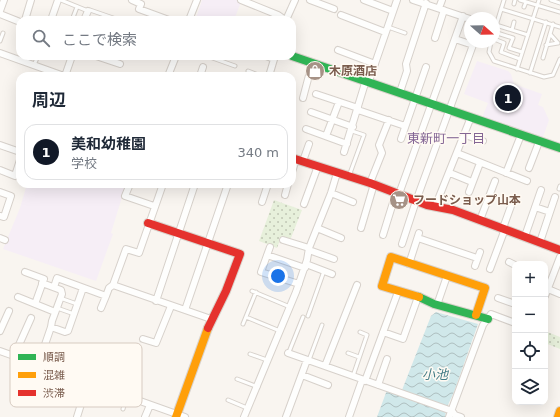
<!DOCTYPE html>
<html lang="ja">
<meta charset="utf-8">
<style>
body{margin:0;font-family:"DejaVu Sans","Noto Sans JP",sans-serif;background:#f2f2f3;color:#1f2937}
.controls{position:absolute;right:12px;bottom:12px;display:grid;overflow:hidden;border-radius:8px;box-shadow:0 4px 16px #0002}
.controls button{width:36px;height:36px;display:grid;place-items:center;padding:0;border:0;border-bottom:1px solid #e0e1e3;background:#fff;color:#1f2937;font:20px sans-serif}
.compass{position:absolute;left:464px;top:12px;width:36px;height:36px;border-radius:50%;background:#fff;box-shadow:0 4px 16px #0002;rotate:110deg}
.you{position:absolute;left:278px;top:276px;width:14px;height:14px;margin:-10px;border:3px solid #fff;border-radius:50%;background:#1a73e8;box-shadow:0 0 0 6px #1a73e833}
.badge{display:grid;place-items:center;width:26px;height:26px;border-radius:50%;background:#111827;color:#fff;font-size:13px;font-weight:700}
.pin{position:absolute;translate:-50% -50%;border:2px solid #fff;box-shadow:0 1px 4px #0006}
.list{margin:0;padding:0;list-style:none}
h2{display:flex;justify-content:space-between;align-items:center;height:52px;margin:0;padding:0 16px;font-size:17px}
h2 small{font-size:13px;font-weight:400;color:#747a83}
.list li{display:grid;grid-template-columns:26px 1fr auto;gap:12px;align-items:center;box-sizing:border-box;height:56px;margin:0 8px 8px;padding:0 8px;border:1px solid #e0e1e3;border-radius:12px}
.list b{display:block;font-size:15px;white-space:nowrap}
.list p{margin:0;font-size:13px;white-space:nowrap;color:#747a83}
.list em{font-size:13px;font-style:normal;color:#747a83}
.icon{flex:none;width:22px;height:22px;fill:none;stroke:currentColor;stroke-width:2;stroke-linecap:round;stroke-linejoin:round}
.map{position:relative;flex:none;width:560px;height:417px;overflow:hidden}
.search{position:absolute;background:#fff;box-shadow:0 4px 16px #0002;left:16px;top:16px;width:280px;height:44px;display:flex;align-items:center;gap:10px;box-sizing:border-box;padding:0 14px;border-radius:12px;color:#747a83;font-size:15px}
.panel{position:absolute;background:#fff;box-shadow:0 4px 16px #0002;left:16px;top:72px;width:280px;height:116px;border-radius:12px}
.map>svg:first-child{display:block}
.education{fill:#f6eef6}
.park{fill:url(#park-dots)}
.water{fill:url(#water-waves)}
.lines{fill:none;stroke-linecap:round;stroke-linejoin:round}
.lane-casing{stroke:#d7d1cb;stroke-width:5}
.street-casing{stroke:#d7d1cb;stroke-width:8}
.fast-casing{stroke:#d9d2cb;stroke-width:10}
.slow-casing{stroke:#d9d2cb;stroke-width:10}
.jam-casing{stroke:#d9d2cb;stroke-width:10}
.lane{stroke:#fefefd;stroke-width:3}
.street{stroke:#fefefd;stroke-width:6}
.fast{stroke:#30b455;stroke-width:8}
.slow{stroke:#ff9f0a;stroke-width:8}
.jam{stroke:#e5322d;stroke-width:8}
.labels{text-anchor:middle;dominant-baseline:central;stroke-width:3;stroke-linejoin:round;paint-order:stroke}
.poi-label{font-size:12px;font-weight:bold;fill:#7a5c4d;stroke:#fffaf3;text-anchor:start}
.neighbourhood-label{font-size:13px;fill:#846695;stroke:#fffaf3}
.water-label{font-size:13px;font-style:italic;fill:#437c86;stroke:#fffaf3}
.key{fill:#fffaf3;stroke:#d7cbc1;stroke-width:1}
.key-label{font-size:11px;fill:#7a5c4d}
</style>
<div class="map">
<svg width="560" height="417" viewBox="0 0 560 417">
<defs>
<pattern id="park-dots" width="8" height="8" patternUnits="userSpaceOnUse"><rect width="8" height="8" fill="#e7f0db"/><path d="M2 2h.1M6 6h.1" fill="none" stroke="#c0c6b4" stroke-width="1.8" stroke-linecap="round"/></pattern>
<pattern id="water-waves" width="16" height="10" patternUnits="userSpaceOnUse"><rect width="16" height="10" fill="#d0e8ea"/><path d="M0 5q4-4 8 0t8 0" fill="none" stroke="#aebfc0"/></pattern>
</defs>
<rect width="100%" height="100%" fill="#f9f5f0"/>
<path class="education" d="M202,0h34l5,2 -7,18h-32l-6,-2z
M477,61l31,10 3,3 3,10 28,10 -4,11 5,2 6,13 -7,20 -60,-22 6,-15 -24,-9z
M27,184h99l-15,49 2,1 -17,47 -93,-32 17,-41z"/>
<path class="park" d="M274,200l28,10 -13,33 -9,-3 -3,8 -18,-7z
M545,331l15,6v12l-15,-6z"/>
<path class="water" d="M436,312l42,12 -24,68 -7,15 -45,-17 29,-74z
M387,390l59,22 -1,5h-68z"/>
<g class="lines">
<defs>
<path id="lane" d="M61,0l27,11 2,-1 26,9
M520,0l40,12
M551,0l9,3
M514,4l1,-4
M524,7l2,-5
M501,9l59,18
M72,20l5,-13
M496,25l32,10
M388,27l17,6
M512,30l2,-8
M494,32l19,6 -4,10 13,4
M494,32l10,-32
M494,39l10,4 -3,9 19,7
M0,41l3,-8
M491,42l-2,10 5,9 50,16 9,-2 7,-16
M546,45l12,-2 -8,-9
M207,56l28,10
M543,58l10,-34
M34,65l4,-9
M517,69l22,-69
M248,71l13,5
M530,73l16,-51
M349,176l15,-41 -12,-4
M559,189l1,-3
M252,291l38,16
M60,298l17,6
M57,308l17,6
M308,316l16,-45
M246,317l34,14
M243,324l13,-32
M289,352l14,-35
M348,353l11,4
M250,354l17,6
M309,360l13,-35
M353,376l14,-41 -7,-3
M237,379l21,8
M228,400l19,8
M123,409l4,-13"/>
<path id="street" d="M132,0l9,4 -2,5 30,11
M241,0l37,15 7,5
M310,0l24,9
M364,0l29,11
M413,0l57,19
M439,8l3,-8
M0,11l4,-11
M0,14l20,8
M341,15l44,17
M25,20l6,-20
M51,20l7,-20
M84,20l4,-9
M189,20l8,-20
M286,20l9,-20
M435,38l9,-28
M338,50l37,14
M0,53l64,23
M96,56l24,8
M266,56l8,3
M65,76l7,-20
M168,76l8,-20
M200,76l3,-9
M269,76l6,-20
M369,81l28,-81
M400,92l7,-21 -1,-7 20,-61
M316,94l42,14
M303,98l9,-34
M358,110l47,16
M311,112l42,15
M306,129l41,15
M465,135l18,6
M326,136l13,-34
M401,139l25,-72
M0,145l20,7
M344,152l22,-72
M457,153l70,28
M303,161l6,-17
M529,168l10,-26
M0,170l15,6 5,-16
M292,172l4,-13
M450,173l22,9
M506,173l15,-38
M370,183l12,-30 -3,-8 10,-25
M130,184l-5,12 29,10
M0,192l11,4 -7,21 -4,-1
M469,192l11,-29
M331,193l22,9
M399,194l64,-178
M285,195l3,-11
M262,202l6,-18
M304,204l14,-38
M435,207l36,-90
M535,207l15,5
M480,220l15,-39
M317,228l24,10
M361,228l13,-44
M503,228l8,-22
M383,235l13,-42
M525,236l16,-46
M0,238l5,2
M418,238l59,20
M283,240l26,8
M540,242l15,-45
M402,244l14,-43 57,-156 -18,-6
M270,247l-9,25 38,12
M309,250l25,9
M267,255l38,13
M509,262l6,3
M306,264l26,10
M409,264l10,-31
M475,266l5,-14
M490,269l15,-40
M25,272l19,7 -9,25
M42,283l19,7 1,4 -10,27 -1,6
M113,285l13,-36 13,4 24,-69
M54,287l3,-9 49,18 3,-8 4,-3 98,34
M548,289l12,5
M545,296l15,-39
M18,297l37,15
M498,298l17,6
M156,301l39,-117
M437,305l10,-29
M101,308l5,-12
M185,310l43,-126
M0,331l9,-20
M383,332l20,7 15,-42
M143,339l13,4 15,-37
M0,351l185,66
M288,353l164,58 3,4 6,2
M14,356l17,-38
M38,365l13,-38 14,5 3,-1 15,-43
M325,366l32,-81
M302,375l26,10
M365,381l33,-89
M89,383l14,-35
M378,385l9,-26
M37,398l10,-30
M77,417l11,-35
M145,417l5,-12
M244,417l52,-125 11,-32 2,-12 22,-55 6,-20
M286,417l21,-57
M349,417l13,-37
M449,417l34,-92 8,-11 24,9"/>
<path id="fast" d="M292,56l268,92
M419,297l15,7 54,15"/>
<path id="slow" d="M419,297l-37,-11 9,-29 94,31 -9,27
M176,417l32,-89
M558,417l2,-6"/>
<path id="jam" d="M292,158l78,25 57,22 26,5 107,40
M148,223l92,31 -14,37 -18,37"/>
</defs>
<use href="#lane" class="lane-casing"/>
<use href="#street" class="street-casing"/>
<use href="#fast" class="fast-casing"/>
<use href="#slow" class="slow-casing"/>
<use href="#jam" class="jam-casing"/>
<use href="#lane" class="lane"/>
<use href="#street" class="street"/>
<use href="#fast" class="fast"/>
<use href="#slow" class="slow"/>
<use href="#jam" class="jam"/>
</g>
<defs>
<symbol id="shop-disc" viewBox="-11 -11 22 22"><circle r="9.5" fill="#a69286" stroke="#fffaf3"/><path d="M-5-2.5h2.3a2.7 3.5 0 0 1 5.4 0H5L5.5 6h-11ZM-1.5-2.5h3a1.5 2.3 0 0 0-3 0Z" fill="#fff"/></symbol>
<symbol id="supermarket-disc" viewBox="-11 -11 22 22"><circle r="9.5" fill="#a69286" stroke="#fffaf3"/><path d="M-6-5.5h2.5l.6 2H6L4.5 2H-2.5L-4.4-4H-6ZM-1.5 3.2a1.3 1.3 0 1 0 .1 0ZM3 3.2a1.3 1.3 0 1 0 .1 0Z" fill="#fff"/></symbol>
</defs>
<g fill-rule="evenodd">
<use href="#shop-disc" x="304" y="60" width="22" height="22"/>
<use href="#supermarket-disc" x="388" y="189" width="22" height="22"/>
</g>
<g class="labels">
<g class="poi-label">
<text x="329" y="71">木原酒店</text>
<text x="413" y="200">フードショップ山本</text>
</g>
<g class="neighbourhood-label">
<text x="446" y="138">東新町一丁目</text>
</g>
<g class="water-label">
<text x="435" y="374">小池</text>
</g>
</g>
<rect x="10" y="343" width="132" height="64" rx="6" class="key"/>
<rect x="18" y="354" width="18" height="6" fill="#30b455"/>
<rect x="18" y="372" width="18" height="6" fill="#ff9f0a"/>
<rect x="18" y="390" width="18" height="6" fill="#e5322d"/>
<g class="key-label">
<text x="43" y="361">順調</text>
<text x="43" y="379">混雑</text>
<text x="43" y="397">渋滞</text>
</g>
</svg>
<div class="controls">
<button>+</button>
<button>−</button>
<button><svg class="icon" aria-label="locate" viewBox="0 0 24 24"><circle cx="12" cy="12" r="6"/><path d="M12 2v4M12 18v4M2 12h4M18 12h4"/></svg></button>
<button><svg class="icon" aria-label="layers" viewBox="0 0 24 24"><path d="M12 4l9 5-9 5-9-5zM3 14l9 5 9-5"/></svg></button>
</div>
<svg class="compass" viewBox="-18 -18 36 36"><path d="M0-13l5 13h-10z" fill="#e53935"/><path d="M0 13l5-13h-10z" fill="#747a83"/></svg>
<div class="you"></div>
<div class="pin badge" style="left:508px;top:98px">1</div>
<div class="search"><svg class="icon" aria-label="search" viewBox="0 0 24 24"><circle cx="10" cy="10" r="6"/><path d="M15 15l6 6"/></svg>ここで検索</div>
<section class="panel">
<h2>周辺<small></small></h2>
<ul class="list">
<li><span class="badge">1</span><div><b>美和幼稚園</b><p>学校</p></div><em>340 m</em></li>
</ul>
</section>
</div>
